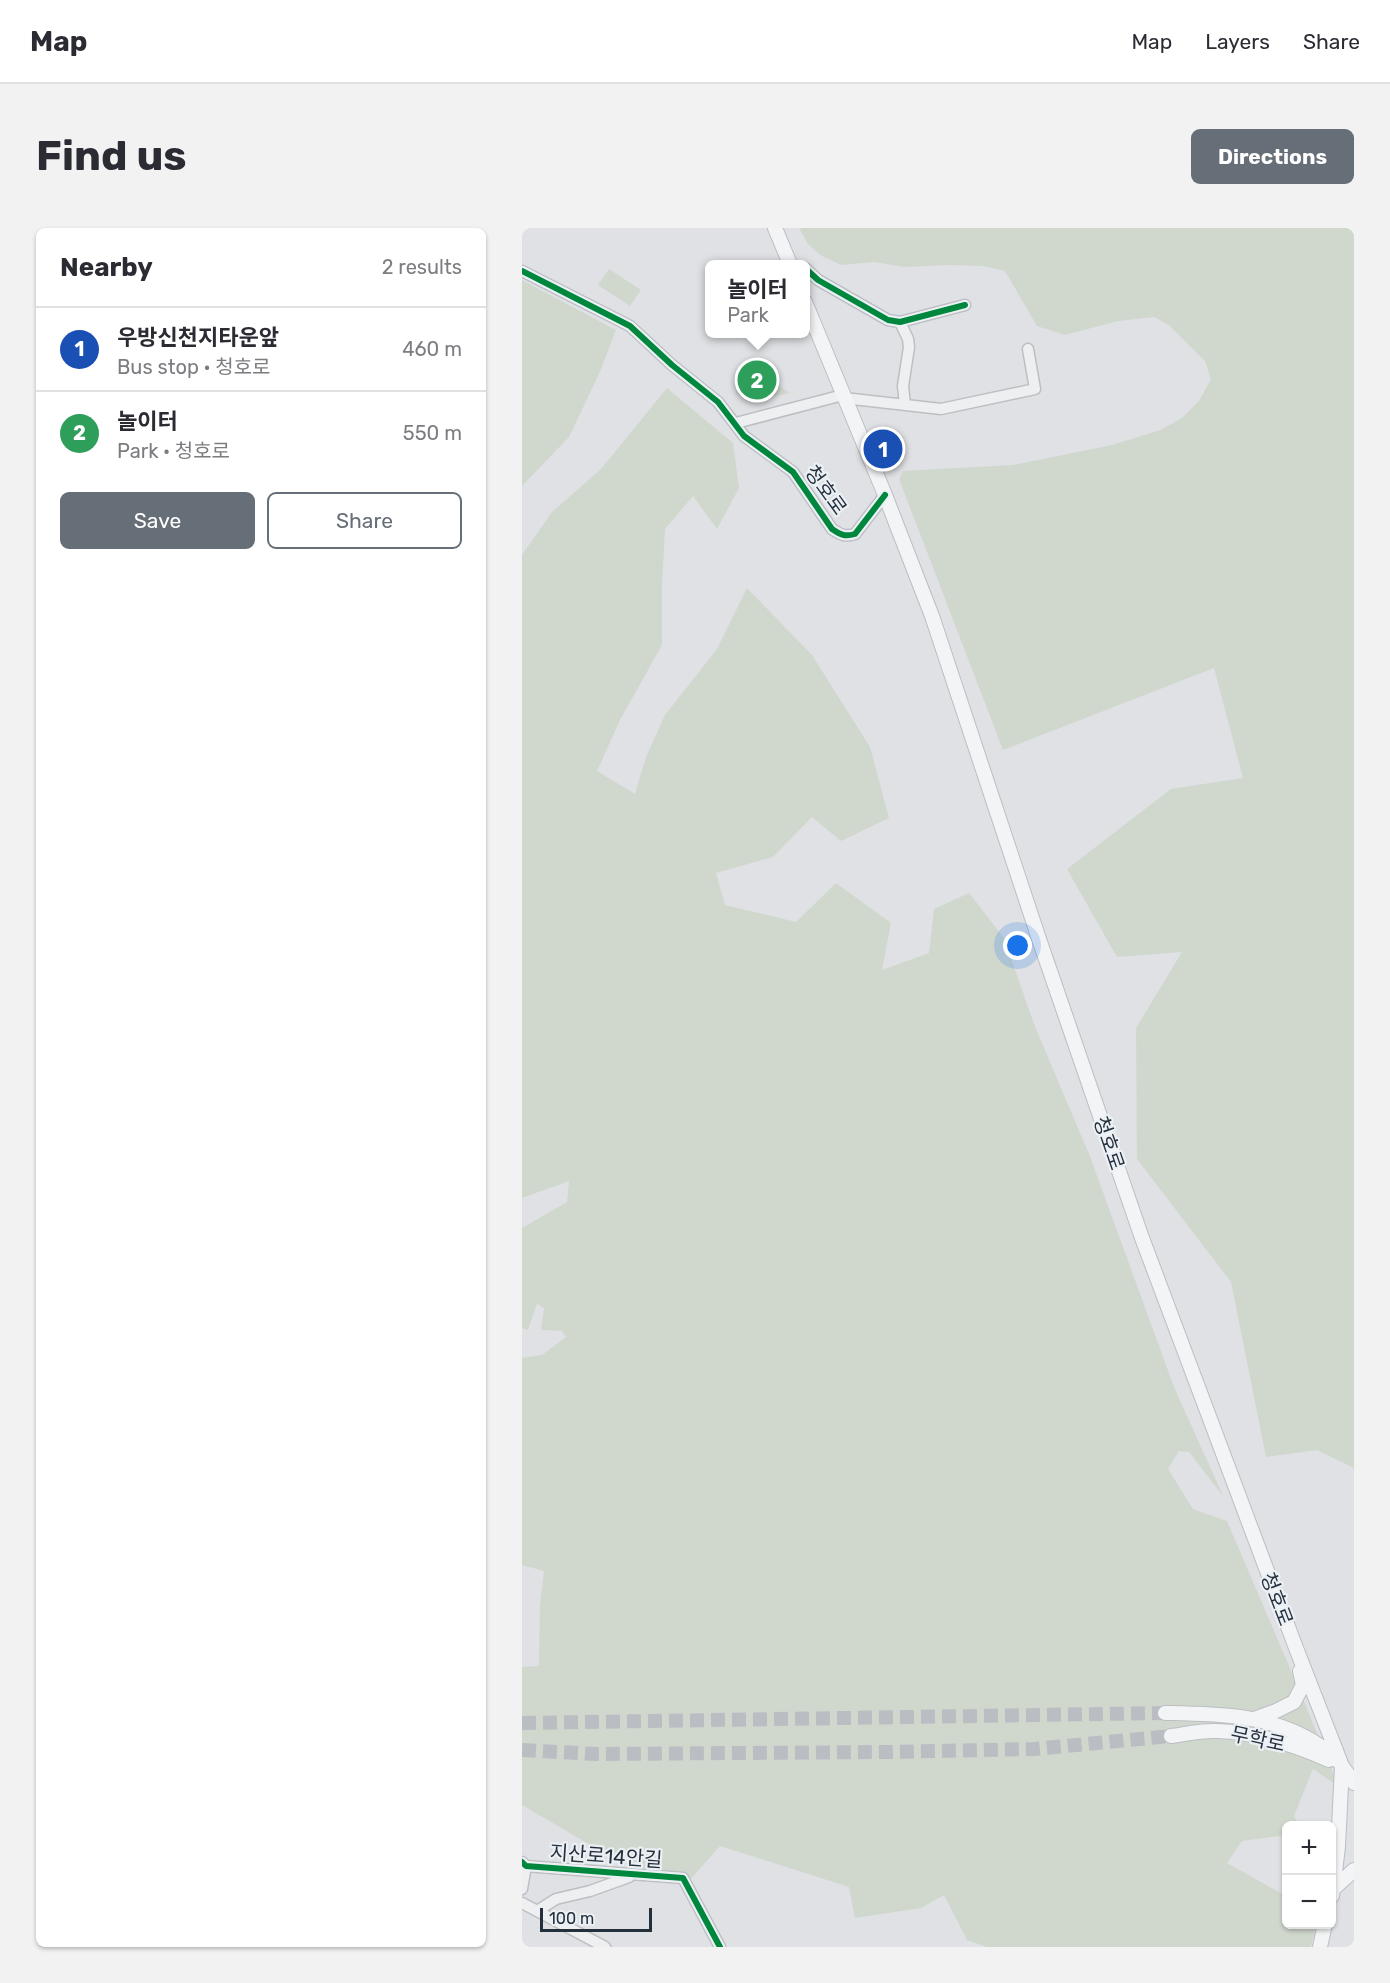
<!DOCTYPE html>
<meta charset="utf-8">
<style>
body{margin:0;font-family:Rubik,"Noto Sans KR",sans-serif;background:#f2f2f3;color:#2b2b33}
.controls{position:absolute;right:18px;bottom:18px;display:grid;overflow:hidden;border-radius:9px;box-shadow:0 2px 4px #0004}
.controls button{width:54px;height:54px;display:grid;place-items:center;padding:0;border:0;border-bottom:2px solid #e1e1e2;background:#fff;color:#2b2b33;font:30px sans-serif}
.scale{position:absolute;left:18px;bottom:15px;width:112px;box-sizing:border-box;padding-left:6px;border:3px solid #25303d;border-top:0;font-size:16px;line-height:21px;white-space:nowrap;color:#25303d;-webkit-text-stroke:4px #ebf0f4;paint-order:stroke}
.you{position:absolute;left:496px;top:718px;width:21px;height:21px;margin:-15px;border:4px solid #fff;border-radius:50%;background:#1a73e8;box-shadow:0 0 0 9px #1a73e833}
.badge{display:grid;place-items:center;width:39px;height:39px;border-radius:50%;background:#666e77;color:#fff;font-size:20px;font-weight:700}
.pin{position:absolute;translate:-50% -50%;border:3px solid #fff;box-shadow:0 2px 6px #0006}
.popup{position:absolute;left:183px;top:32px;width:105px;height:78px;box-sizing:border-box;display:grid;place-content:center;border-radius:9px;background:#fff;filter:drop-shadow(0 2px 4px #0005);font-size:20px;white-space:nowrap;color:#7c7c81}
.popup b{font-size:22px;color:#2b2b33}
.popup::after{content:'';position:absolute;left:50%;top:100%;margin-left:-12px;border:12px solid transparent;border-top-color:#fff}
.list{margin:0;padding:0;list-style:none}
h2{display:flex;justify-content:space-between;align-items:center;height:78px;margin:0;padding:0 24px;font-size:26px}
h2 small{font-size:20px;font-weight:400;color:#7c7c81}
.list li{display:grid;grid-template-columns:39px 1fr auto;gap:18px;align-items:center;box-sizing:border-box;height:84px;padding:0 24px;border-top:2px solid #e1e1e2}
.list b{display:block;font-size:22px;white-space:nowrap}
.list p{margin:0;font-size:20px;white-space:nowrap;color:#7c7c81}
.list em{font-size:20px;font-style:normal;color:#7c7c81}
.actions{display:flex;gap:12px;padding:18px 24px}
.actions a{flex:1;padding:14px 0;border:2px solid #666e77;border-radius:9px;text-align:center;font-size:21px;color:#666e77}
.actions .main{background:#666e77;color:#fff}
.map{position:relative;flex:none;width:832px;height:1719px;overflow:hidden;border-radius:9px}
header{display:flex;align-items:center;gap:36px;box-sizing:border-box;height:84px;padding:0 30px;background:#fff;border-bottom:2px solid #e1e1e2}
header strong{font-size:28px}
nav{display:flex;gap:33px;margin-inline-start:auto;font-size:21px}
.intro{display:flex;align-items:center;justify-content:space-between;box-sizing:border-box;height:144px;padding:0 36px}
h1{margin:0;font-size:42px}
.button{padding:15px 27px;border-radius:9px;background:#666e77;color:#fff;font-size:21px;font-weight:700}
main{display:flex;gap:36px;padding:0 36px}
aside{flex:1;background:#fff;border-radius:9px;box-shadow:0 2px 4px #0004}
.map>svg:first-child{display:block}
.green{fill:#d0d8ce}
.lines{fill:none;stroke-linecap:round;stroke-linejoin:round}
.major-tunnel{stroke:#babec3;stroke-width:14;stroke-dasharray:14 7;stroke-linecap:butt}
.minor-casing{stroke:#bdbfc2;stroke-width:13}
.major-casing{stroke:#bbbec2;stroke-width:16}
.minor{stroke:#edeff1;stroke-width:10}
.major{stroke:#f3f4f5;stroke-width:14}
.cycleway-casing{stroke:#ebf0f4;stroke-width:10}
.cycleway{stroke:#00873e;stroke-width:6}
.labels{text-anchor:middle;dominant-baseline:central;stroke-width:4.5;stroke-linejoin:round;paint-order:stroke}
.street-label{font-size:20px;fill:#25303d;stroke:#ebf0f4}
</style>
<header>
<strong>Map</strong>
<nav><a>Map</a><a>Layers</a><a>Share</a></nav>
</header>
<div class="intro"><h1>Find us</h1><a class="button">Directions</a></div>
<main>
<aside>
<h2>Nearby<small>2 results</small></h2>
<ul class="list">
<li><span class="badge" style="background:#1a4fb4">1</span><div><b>우방신천지타운앞</b><p>Bus stop · 청호로</p></div><em>460 m</em></li>
<li><span class="badge" style="background:#2e9e5b">2</span><div><b>놀이터</b><p>Park · 청호로</p></div><em>550 m</em></li>
</ul>
<div class="actions"><a class="main">Save</a><a>Share</a></div>
</aside>
<div class="map">
<svg width="832" height="1719" viewBox="0 0 832 1719">
<rect width="100%" height="100%" fill="#dfe1e4"/>
<path class="green" d="M277,0h555v1240l-37,-18 -51,7 -35,-175 -94,-123 -1,-131 46,-76 -65,5 -50,-88 104,-80 72,-11 -29,-110 -211,82 -104,-271 4,-8 110,-6 99,-20 48,-15 22,-12 17,-17 12,-22 -6,-18 -36,-36 -15,-8 -36,4 -53,14 -28,-9 -32,-55 -23,-5 -32,-1 -46,2 -30,-5 -33,3 -21,-10 -12,-11z
M87,41l32,21 -11,16 -32,-21z
M0,52l94,50 -17,44 -30,63 -47,49z
M230,140l38,25 -41,9 -14,-10z
M145,160l66,55 6,45 -22,41 -24,-33 -28,33 -3,57v59l-42,75 -23,51 38,23 11,-37 19,-42 52,-66 30,-61 65,67 58,92 19,71 -48,23 -29,-24 -39,40 -57,16 9,32 71,17 40,-39 55,40 -9,47 47,-17 5,-44 35,-16 35,45 30,86 57,135 83,228 49,109 -34,-44 -10,-1 -11,18 25,40 34,12 74,173 38,93 -26,-18 -19,47 5,9 -13,1v9l-44,6 -15,22 59,33v28l30,1 -5,22h-324l-20,-7 -23,-45 -23,13 -66,10 -6,-31 -129,-41 -31,35 -73,-21 -94,-55v-138l17,-1 1,-61 4,-34 -22,-6v-207l20,-3 24,-18 -4,-6 -21,-1 3,-22 -7,-4 -9,26 -6,-2v-100l45,-26 2,-21 -47,17v-643l30,-43 49,-43z"/>
<g class="lines">
<path class="major-tunnel" d="M0,1495l643,-10
M0,1522l74,4 292,-2 146,-3 137,-13"/>
<defs>
<path id="minor" d="M283,40l13,12 70,40 12,2 65,-17
M0,43l108,55 42,39 46,37 26,34 49,36 39,57c9,6 13,8 23,5l30,-39
M378,94l8,17 1,8 -6,39 2,19
M322,170l97,11 94,-20 -7,-40
M214,195l107,-28
M0,1634l4,4 157,12 37,69
M0,1661l4,-23
M0,1675l83,44
M15,1683l19,-12 34,-8 39,-14"/>
<path id="major" d="M253,0l15,36
M283,74l80,193 47,121 107,323 103,299 154,410 46,118 12,17
M643,1485c51,1 104,1 149,29 9,6 18,11 25,20
M732,1491l22,-8 18,-9 9,-17 -3,-14
M649,1508c15,-2 31,-6 46,-5 38,1 78,14 112,29
M811,1661l21,-19
M810,1668l6,-49 4,-81
M798,1719l5,-23"/>
</defs>
<use href="#minor" class="minor-casing"/>
<use href="#major" class="major-casing"/>
<use href="#minor" class="minor"/>
<use href="#major" class="major"/>
<defs>
<path id="cycleway" d="M283,40l13,12 70,40 12,2 65,-17
M0,43l108,55 42,39 46,37 26,34 49,36 39,57c9,6 13,8 23,5l30,-39
M0,1634l4,4 157,12 37,69"/>
</defs>
<use href="#cycleway" class="cycleway-casing"/>
<use href="#cycleway" class="cycleway"/>
</g>
<g class="labels">
<g class="street-label">
<text transform="translate(304 262) rotate(54)">청호로</text>
<text transform="translate(587 915) rotate(71)">청호로</text>
<text transform="translate(755 1371) rotate(69)">청호로</text>
<text transform="translate(736 1511) rotate(12)">무학로</text>
<text transform="translate(84 1628) rotate(4)">지산로14안길</text>
</g>
</g>
</svg>
<div class="controls">
<button>+</button>
<button>−</button>
</div>
<div class="scale">100 m</div>
<div class="you"></div>
<div class="pin badge" style="left:361px;top:221px;background:#1a4fb4">1</div>
<div class="pin badge" style="left:235px;top:152px;background:#2e9e5b">2</div>
<div class="popup"><b>놀이터</b>Park</div>
</div>
</main>
